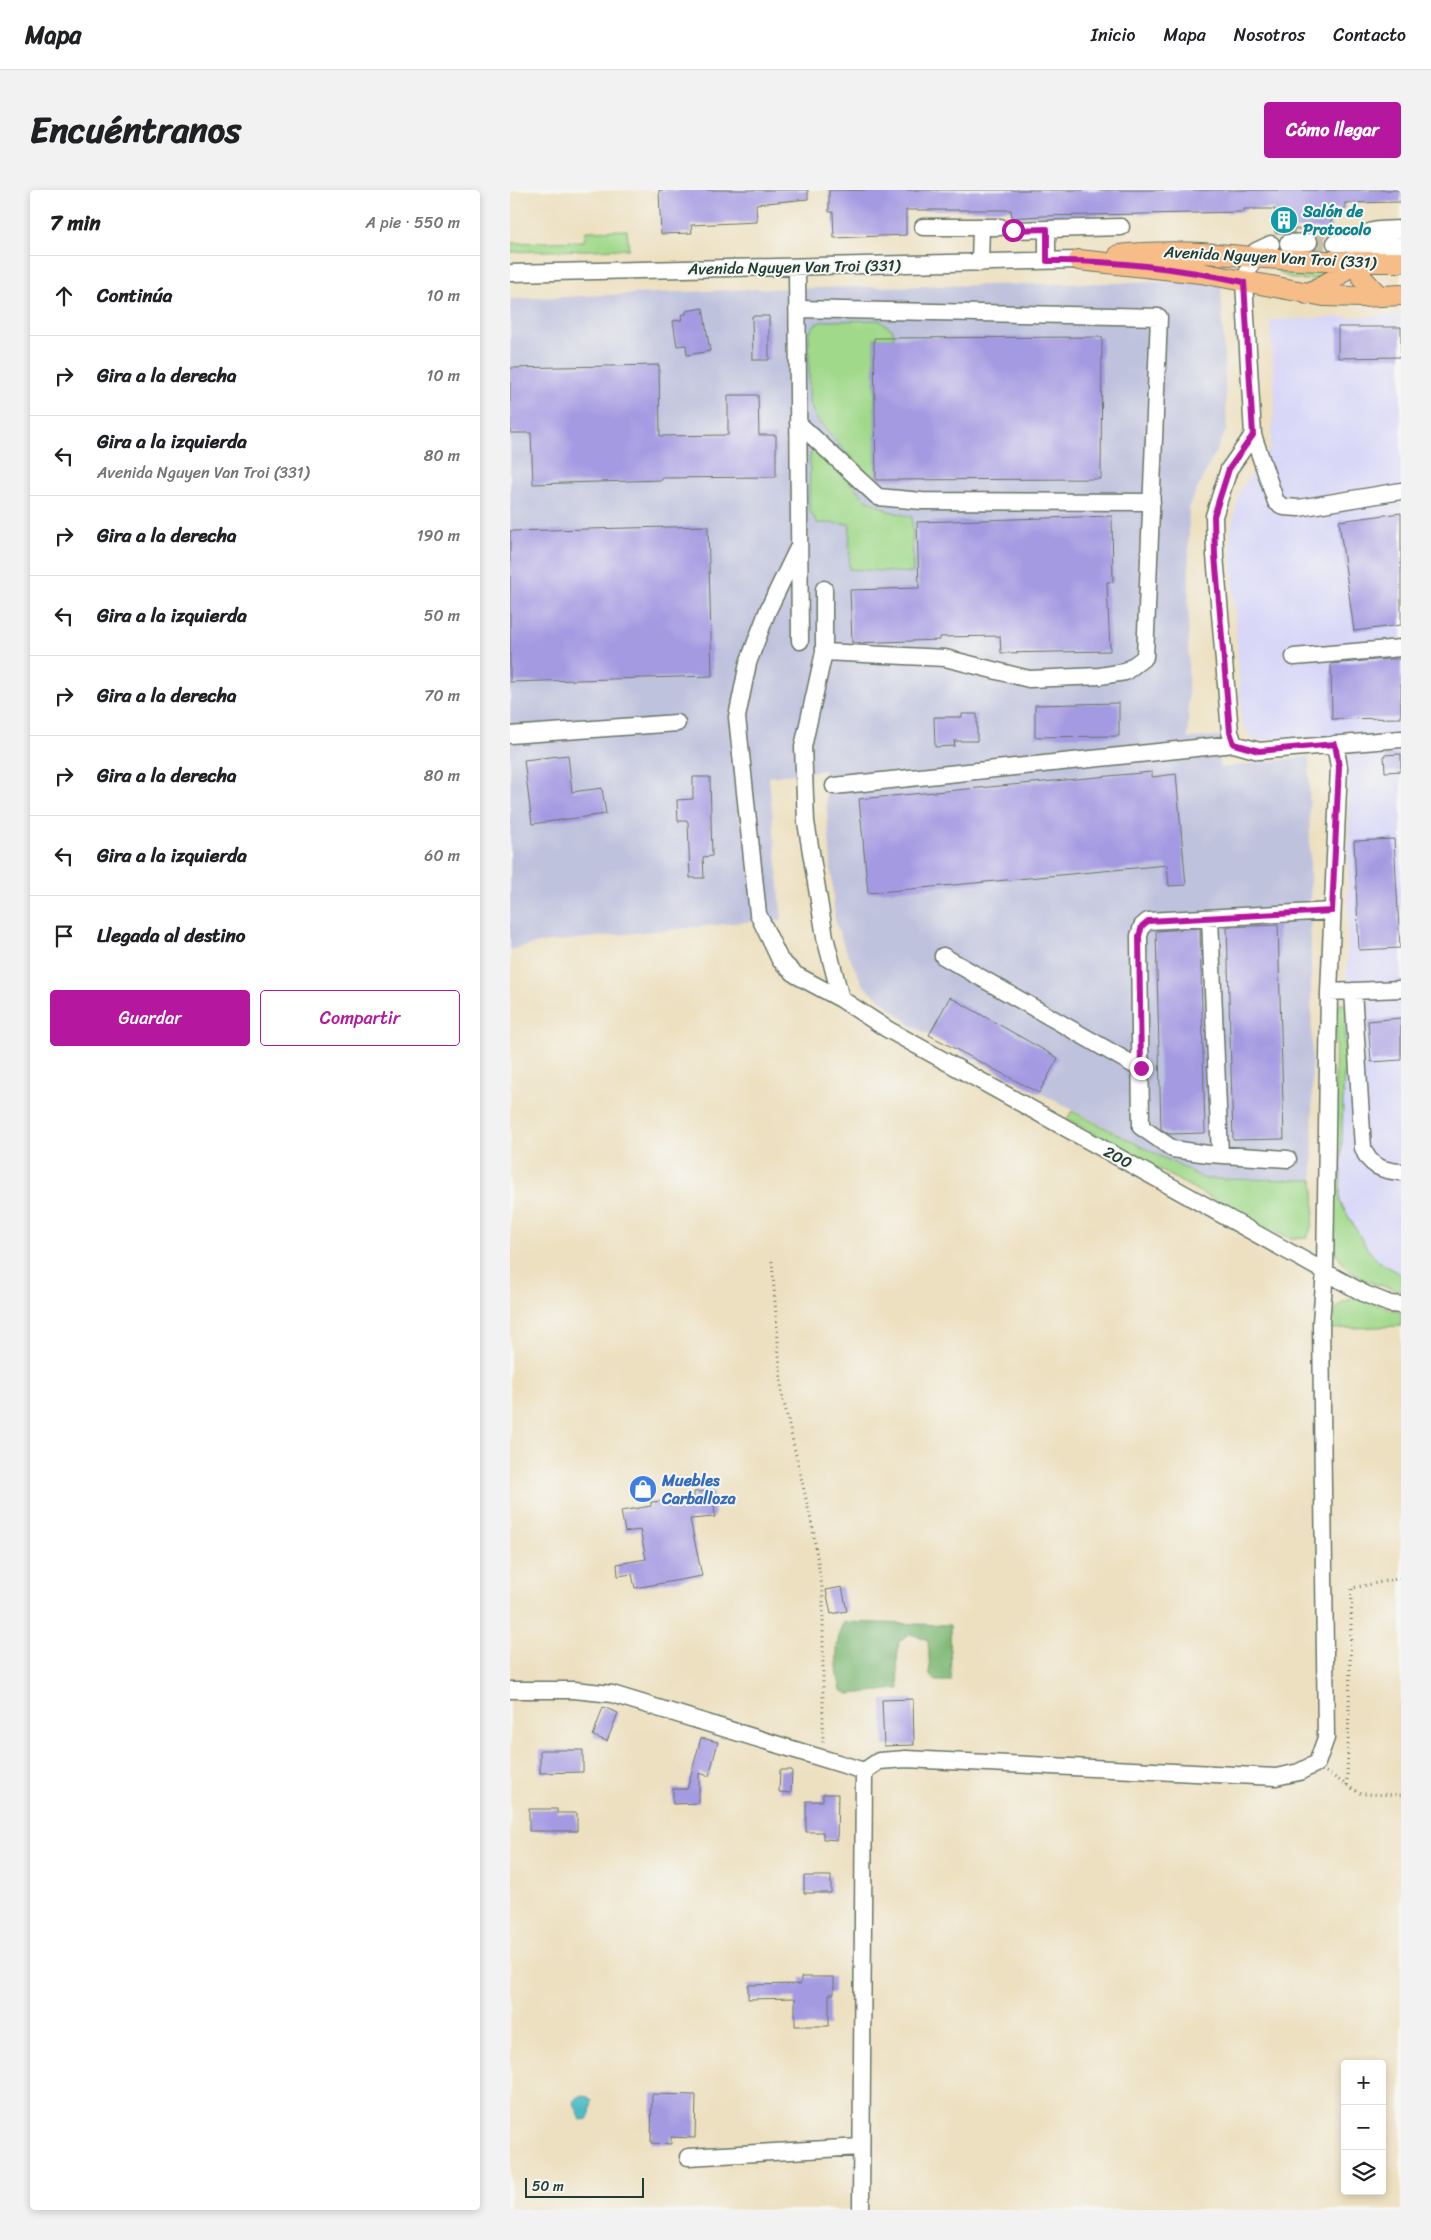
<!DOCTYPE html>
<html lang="es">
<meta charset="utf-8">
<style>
body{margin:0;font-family:Sriracha,sans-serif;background:#f2f2f2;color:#202124}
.controls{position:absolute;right:15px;bottom:15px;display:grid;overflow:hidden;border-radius:5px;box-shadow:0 2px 8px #0003}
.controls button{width:45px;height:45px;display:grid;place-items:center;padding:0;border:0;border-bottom:1px solid #e0e0e0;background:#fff;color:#202124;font:25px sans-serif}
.scale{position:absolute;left:15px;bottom:12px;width:119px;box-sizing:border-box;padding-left:5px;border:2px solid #1f3d34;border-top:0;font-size:14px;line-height:18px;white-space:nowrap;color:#1f3d34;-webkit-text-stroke:4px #f6f6f2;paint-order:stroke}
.stop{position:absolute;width:15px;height:15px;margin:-11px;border:4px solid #b5179e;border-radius:50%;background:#fff}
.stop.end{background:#b5179e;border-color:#fff;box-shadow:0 1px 5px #0008}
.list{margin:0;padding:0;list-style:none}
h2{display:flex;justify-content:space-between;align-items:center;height:65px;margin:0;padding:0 20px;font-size:21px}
h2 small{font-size:16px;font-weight:400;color:#757577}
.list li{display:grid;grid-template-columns:32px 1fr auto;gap:15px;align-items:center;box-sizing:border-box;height:80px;padding:0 20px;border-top:1px solid #e0e0e0}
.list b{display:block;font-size:19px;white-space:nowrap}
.list p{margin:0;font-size:16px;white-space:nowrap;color:#757577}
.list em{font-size:16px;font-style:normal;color:#757577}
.actions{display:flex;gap:10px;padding:15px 20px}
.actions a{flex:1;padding:11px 0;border:1px solid #b5179e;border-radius:5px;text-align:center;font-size:18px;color:#b5179e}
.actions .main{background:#b5179e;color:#fff}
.icon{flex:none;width:28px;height:28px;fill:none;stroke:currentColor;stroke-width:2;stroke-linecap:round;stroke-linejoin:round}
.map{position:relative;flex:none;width:891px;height:2020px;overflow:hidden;border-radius:5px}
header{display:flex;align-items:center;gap:30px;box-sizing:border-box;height:70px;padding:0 25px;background:#fff;border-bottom:1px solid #e0e0e0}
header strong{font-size:24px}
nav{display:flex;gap:28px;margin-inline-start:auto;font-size:18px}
.intro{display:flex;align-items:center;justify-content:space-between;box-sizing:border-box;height:120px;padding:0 30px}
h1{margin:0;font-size:35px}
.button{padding:12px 22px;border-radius:5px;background:#b5179e;color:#fff;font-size:18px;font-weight:700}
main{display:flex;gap:30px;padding:0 30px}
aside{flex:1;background:#fff;border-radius:5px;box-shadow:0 2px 8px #0003}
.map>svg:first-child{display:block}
.built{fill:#d8d7f8}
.industrial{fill:#bfc2dd}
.green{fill:#a1d98b;stroke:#608b60}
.forest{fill:#80b977;stroke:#507b56}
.water{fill:#4ebcc7;stroke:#367c7e}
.building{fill:#a49ae2}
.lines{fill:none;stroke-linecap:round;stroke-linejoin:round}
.minor-tunnel{stroke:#c4bfa4;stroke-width:16;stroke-dasharray:16 8;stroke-linecap:butt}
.minor-casing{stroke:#677665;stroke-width:19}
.major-casing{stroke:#677665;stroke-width:22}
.path{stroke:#677665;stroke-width:3;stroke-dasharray:1 4;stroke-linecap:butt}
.minor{stroke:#fff;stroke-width:16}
.major{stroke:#f7bd88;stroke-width:20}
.route{stroke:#b5179e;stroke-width:6}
.labels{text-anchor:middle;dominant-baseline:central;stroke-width:4;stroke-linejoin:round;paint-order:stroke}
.culture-label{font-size:16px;font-weight:bold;fill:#0d838f;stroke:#f6f6f2;text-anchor:start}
.street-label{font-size:16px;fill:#1f3d34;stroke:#f6f6f2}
.shop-label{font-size:16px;font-weight:bold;fill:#366cbe;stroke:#f6f6f2;text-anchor:start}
</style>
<header>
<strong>Mapa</strong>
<nav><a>Inicio</a><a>Mapa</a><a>Nosotros</a><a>Contacto</a></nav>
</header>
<div class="intro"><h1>Encuéntranos</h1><a class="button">Cómo llegar</a></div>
<main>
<aside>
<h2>7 min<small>A pie · 550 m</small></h2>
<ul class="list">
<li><svg class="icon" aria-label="ahead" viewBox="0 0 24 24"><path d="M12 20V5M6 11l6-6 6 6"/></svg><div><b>Continúa</b></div><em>10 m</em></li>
<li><svg class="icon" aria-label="right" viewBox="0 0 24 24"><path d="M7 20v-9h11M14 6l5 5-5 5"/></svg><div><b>Gira a la derecha</b></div><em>10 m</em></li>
<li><svg class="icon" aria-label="left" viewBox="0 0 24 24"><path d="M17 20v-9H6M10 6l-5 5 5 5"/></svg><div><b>Gira a la izquierda</b><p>Avenida Nguyen Van Troi (331)</p></div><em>80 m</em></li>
<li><svg class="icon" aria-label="right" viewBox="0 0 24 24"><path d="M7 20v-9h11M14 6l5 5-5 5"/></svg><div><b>Gira a la derecha</b></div><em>190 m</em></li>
<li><svg class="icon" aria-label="left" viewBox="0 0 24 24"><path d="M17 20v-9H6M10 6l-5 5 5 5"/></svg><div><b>Gira a la izquierda</b></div><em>50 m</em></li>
<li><svg class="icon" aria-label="right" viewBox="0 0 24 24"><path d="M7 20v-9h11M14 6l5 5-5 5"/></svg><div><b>Gira a la derecha</b></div><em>70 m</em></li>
<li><svg class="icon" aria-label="right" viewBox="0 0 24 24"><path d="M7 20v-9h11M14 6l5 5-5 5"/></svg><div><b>Gira a la derecha</b></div><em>80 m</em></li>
<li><svg class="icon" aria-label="left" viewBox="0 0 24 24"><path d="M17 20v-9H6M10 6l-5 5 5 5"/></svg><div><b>Gira a la izquierda</b></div><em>60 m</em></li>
<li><svg class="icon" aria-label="arrive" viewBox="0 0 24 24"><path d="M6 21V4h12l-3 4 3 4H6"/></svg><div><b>Llegada al destino</b></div></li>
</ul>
<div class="actions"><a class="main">Guardar</a><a>Compartir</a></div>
</aside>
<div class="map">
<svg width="891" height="2020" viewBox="0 0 891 2020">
<rect width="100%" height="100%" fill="#f6f6f2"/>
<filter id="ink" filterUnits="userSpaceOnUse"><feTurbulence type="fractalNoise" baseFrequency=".02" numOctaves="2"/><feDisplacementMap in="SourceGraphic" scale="10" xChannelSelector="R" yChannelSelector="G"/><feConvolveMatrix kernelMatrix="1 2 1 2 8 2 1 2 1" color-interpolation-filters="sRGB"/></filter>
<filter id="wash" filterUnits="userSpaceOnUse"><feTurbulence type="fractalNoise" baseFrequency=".0096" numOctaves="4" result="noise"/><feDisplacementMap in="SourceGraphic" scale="20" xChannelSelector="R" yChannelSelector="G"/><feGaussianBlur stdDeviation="1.12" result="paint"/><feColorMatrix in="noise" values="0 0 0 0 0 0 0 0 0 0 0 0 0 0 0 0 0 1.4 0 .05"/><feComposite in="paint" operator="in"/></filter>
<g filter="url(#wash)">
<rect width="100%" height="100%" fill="#ede0c0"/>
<path class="built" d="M891,125v959l-23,-13 -11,-13 -27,-46 7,-243 2,-122 -1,-101 -94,4 -12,-15 -12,-192 10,-43 30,-41 5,-48 -5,-81z"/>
<path class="industrial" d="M711,91l6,148 -38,77 -1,232 32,-2v32l89,-12 4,424 -108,-1 -293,-153 -49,-41 -19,-39 -9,-26 -11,-150 -55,7 13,143 -38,2 -205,21 -29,7v-651l243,-10z"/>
<path class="green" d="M117,40l2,19 -119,3v-9l74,-2 2,-10z
M767,80l50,1 8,2c-20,7 -41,12 -58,-3z
M369,130l14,10 1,8h-20l2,142 -9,-4 -50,-56 -8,-18v-69l6,-9 9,-3z
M308,258l48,51 23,12 23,6 1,56 -64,-4 1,-45 -33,-1 -8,-14 1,-52 2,-8z
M830,814h6l-6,198 27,46 11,13 23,13v17l-32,-9 -20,-11 -16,-22 3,-240z
M562,921l133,68 108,1c2,20 3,40 -6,58l-14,1 -24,-9 -202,-111z
M846,1108l45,14v14l-70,3c1,-18 7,-28 25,-31z"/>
<path class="forest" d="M333,1432l107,3 1,56h-15l-6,-5 -2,-36 -18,-6 -11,7 -2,20 2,28 -50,5 -8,-4c-6,-21 -6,-48 2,-68z"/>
<path class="water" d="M72,1906l6,1 4,3 -2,14 -2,5 -7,1 -8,-19 4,-4z"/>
<g id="blocks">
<path class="building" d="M149,0h149v9l-52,5 1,18 -66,3 1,8 -31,1z
M319,0h572v12l-56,1v6h-14v20h-37v4h-19v-24h-31v3l-204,4 -28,2 -1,-8h-105v25l-72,3 -1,-26h-4z
M193,118l7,43 -23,4 -1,-10 -9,1 -4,-25 9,-1 -1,-5 5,-1v-3z
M242,126h17v44h-16z
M828,137h63v30l-63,1z
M592,147l-1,142 -225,1 -2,-142z
M149,175l1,71 68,-1v-40h30l1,40h17v42l-115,1 1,2 -129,4 -2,-51h-21v-65z
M891,323v112l-47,6 -15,-110z
M602,326l1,66h-6l3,69 -109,2 -1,-17 -60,1v3l-88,3 -2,-53 69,-2 -2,-66z
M198,336l4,150 -202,6v-151z
M877,469h14v59l-69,1 -1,-55z
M609,513v33l-84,1v-32z
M452,524h15v27h-23l1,5 -20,1 -1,-30h28z
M891,564v17l-16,1 -1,-17z
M58,565l4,37 30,-4 4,26 -74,10 -8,-64z
M642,582v5l24,-3 10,111 -17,1 -2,-21 -299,28 -9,-94z
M183,587h17l2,79 -9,1 1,21h-14l-2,-57h-10l-1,-21 16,-1z
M884,649l6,109 -41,2 -5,-109z
M768,735l6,214 -51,1 -6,-213z
M690,738l5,205 -36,1 -8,-5 -5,-198z
M440,807l108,61 -19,35 -110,-58z
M891,828v42l-30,2 -3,-41z
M203,1301l2,26 -25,2 12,57 -67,12 -3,-14 -14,2 -1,-12 29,-5 -6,-29 -15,2 -4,-21 30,-5v-4l43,-3v-7z
M332,1397l5,24 -16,3 -5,-24z
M403,1509l1,46 -30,1 -2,-46z
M93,1517l15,6 -11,28 -14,-5z
M191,1548l17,4 -9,34 -10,-3v30l-26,1v-15h14z
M30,1560h43v22l-43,1z
M270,1580h12l-1,23 -12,-1z
M313,1604h15l-1,46 -14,-1v-7h-17v-31h17z
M19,1619h28v4h20v18h-48z
M294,1686h27v17h-27z
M291,1787h33v17h-5v32h-34v-28l-47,1v-14l53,-1z
M142,1904l44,1 -1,43 -24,-1v7l-20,-1z"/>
</g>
</g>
<g filter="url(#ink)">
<use href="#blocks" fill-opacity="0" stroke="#677665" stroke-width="1"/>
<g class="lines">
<path class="minor-tunnel" d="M799,52l26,1"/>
<defs>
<path id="minor" d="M413,37h77
M537,39v32
M503,40l108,-3
M778,53l21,-1
M825,53l66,2
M844,72c4,-35 17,-32 47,-33
M470,73l1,-36
M287,77l3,374
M0,83l569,-13
M288,119l361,8 -14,340 -20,15 -25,4 -71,3 -84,-21 -121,-6
M288,233l80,74 44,4 230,1
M743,245l23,67 8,5 15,1 102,-17
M289,356l-31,64 -20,53 -11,54 21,197 22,46 16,15 45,24 46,30 478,265 25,10 11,1
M314,399v63l-21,95 3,75 19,115 16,62
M784,467l107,-9
M0,545l167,-12
M724,554l-4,-12 -15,-177 -1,-39 15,-47 24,-34 -9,-153 12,-31 15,-7
M324,596l400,-42 25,7 142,-12
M700,728l10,237
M433,766l198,113
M843,801l10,157c6,18 20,23 38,24
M819,802l72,-3
M778,969l-80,-5 -35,-5 -32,-22 -2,-191 3,-10 6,-5 184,-10
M0,1500h64l38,4 252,77 15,-10 27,-2 370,18 23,-5 18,-9 9,-25 -5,-416 4,-51 4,-279 10,-225 -4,-23
M178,1967l173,-10
M351,2020l3,-439"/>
<path id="major" d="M609,65c44,-5 88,-3 133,2 49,4 99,5 149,5
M569,70l122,13 123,23 37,1 40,-2
M844,72l9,17 16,17
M797,104l26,-14 21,-18"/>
</defs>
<use href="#minor" class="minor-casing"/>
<use href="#major" class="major-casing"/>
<path class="path" d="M262,1071l10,133 30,131 11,68v150
M816,1582l35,22 40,1
M837,1595l5,-197 49,-10"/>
<use href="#minor" class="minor"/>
<use href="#major" class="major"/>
</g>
</g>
<g class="lines" filter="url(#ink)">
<path class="route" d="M503,40l34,-1v32c65,-1 132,7 197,21l9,153 -24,34 -15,47 1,39 15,177 4,12 25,7 76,-7 4,23 -7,144 -184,10 -6,5 -3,10 2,132"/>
</g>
<defs>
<symbol id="building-disc" viewBox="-11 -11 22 22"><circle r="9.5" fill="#0f9aa8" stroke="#f6f6f2"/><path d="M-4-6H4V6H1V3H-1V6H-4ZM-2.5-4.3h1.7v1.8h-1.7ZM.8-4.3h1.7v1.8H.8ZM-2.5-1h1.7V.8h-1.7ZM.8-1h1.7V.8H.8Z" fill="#fff"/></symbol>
<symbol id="shop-disc" viewBox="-11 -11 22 22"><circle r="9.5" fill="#3f7fe0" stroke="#f6f6f2"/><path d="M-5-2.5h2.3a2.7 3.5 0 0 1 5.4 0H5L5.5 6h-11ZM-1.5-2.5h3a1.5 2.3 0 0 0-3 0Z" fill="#fff"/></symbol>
</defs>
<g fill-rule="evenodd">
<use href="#building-disc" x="758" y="14" width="32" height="32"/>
<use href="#shop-disc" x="117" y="1283" width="32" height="32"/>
</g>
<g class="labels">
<g class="culture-label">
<text x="793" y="21">Salón de<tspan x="793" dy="18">Protocolo</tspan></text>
</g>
<g class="street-label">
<text transform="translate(760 67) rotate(3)">Avenida Nguyen Van Troi (331)</text>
<text transform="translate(284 77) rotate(-1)">Avenida Nguyen Van Troi (331)</text>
<text transform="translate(608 967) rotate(28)">200</text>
</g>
<g class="shop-label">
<text x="152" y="1290">Muebles<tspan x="152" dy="18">Carballoza</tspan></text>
</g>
</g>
</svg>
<div class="controls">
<button>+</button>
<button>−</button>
<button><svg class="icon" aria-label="layers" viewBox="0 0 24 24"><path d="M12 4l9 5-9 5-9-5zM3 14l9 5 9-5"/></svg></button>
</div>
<div class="scale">50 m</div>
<div class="stop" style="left:503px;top:40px"></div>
<div class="stop end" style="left:631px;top:878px"></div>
</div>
</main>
